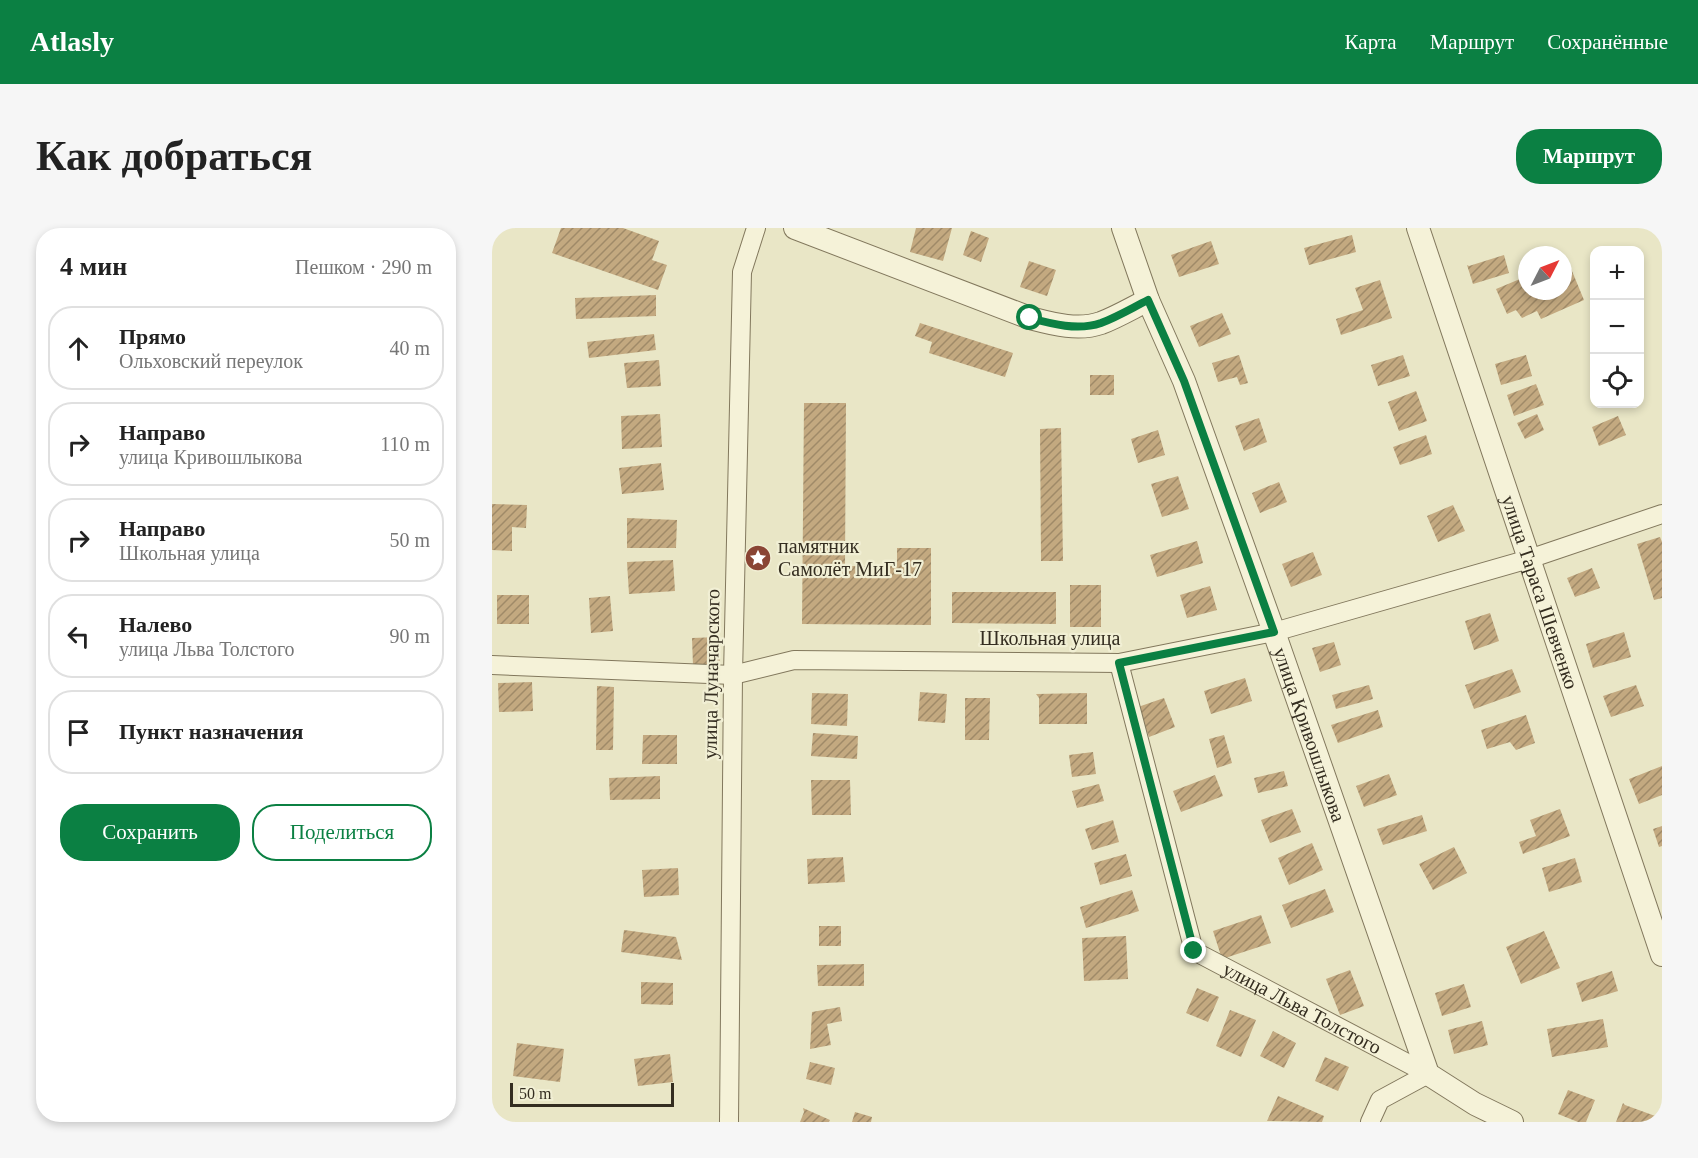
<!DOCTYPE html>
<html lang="ru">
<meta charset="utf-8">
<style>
body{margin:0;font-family:"Times New Roman",serif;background:#f6f6f6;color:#222}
.controls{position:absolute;right:18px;top:18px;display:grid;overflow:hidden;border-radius:12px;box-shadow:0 3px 9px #0003}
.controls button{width:54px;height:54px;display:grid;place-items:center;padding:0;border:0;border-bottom:2px solid #e0e0e0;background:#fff;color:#222;font:30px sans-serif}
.compass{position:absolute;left:1026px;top:18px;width:54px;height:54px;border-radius:50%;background:#fff;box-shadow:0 3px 9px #0003;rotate:48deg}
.scale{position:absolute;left:18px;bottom:15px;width:164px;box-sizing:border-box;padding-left:6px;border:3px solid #342d20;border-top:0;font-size:16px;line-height:21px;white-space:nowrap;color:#342d20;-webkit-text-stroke:4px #f1efd4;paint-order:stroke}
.stop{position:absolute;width:18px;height:18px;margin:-14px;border:4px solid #0b8043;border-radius:50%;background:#fff}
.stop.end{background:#0b8043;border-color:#fff;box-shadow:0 2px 6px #0008}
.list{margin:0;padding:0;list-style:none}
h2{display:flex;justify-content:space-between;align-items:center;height:78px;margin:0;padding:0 24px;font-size:26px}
h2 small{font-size:20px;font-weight:400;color:#767676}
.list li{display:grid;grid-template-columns:39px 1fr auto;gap:18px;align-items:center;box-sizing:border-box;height:84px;margin:0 12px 12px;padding:0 12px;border:2px solid #e0e0e0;border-radius:24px}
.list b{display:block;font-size:22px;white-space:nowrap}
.list p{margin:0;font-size:20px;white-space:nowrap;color:#767676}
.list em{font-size:20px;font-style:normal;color:#767676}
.actions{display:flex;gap:12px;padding:18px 24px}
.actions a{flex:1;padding:14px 0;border:2px solid #0b8043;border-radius:24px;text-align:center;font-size:21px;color:#0b8043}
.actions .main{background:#0b8043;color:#fff}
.icon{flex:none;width:33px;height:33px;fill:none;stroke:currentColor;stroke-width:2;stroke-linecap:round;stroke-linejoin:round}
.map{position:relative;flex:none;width:1170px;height:894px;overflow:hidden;border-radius:24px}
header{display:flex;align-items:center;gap:36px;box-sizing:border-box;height:84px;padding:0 30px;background:#0b8043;color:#fff}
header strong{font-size:28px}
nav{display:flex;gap:33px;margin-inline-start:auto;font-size:21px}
.intro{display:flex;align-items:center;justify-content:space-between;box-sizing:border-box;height:144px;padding:0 36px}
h1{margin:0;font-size:42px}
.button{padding:15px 27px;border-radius:24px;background:#0b8043;color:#fff;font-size:21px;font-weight:700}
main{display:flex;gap:36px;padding:0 36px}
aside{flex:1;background:#fff;border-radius:24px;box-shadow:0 3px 9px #0003}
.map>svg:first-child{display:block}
.building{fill:url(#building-hatch)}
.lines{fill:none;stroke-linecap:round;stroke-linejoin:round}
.minor-casing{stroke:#82785d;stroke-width:20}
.tertiary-casing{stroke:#82785d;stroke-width:24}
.minor{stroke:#f5f2d8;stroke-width:18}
.tertiary{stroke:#f5f2d8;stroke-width:22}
.route{stroke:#0b8043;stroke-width:8}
.labels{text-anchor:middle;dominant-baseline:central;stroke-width:4.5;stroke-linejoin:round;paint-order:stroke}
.poi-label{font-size:20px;fill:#342d20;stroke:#f1efd4;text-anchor:start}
.street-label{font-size:20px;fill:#342d20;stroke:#f1efd4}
</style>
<header>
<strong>Atlasly</strong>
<nav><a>Карта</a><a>Маршрут</a><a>Сохранённые</a></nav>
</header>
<div class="intro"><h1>Как добраться</h1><a class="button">Маршрут</a></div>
<main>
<aside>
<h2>4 мин<small>Пешком · 290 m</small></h2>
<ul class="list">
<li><svg class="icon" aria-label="ahead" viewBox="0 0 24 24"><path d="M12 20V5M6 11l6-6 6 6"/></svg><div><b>Прямо</b><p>Ольховский переулок</p></div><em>40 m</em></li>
<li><svg class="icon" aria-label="right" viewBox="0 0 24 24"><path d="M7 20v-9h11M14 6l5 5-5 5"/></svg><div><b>Направо</b><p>улица Кривошлыкова</p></div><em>110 m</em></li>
<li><svg class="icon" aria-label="right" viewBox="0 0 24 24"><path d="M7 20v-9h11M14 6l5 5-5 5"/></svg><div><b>Направо</b><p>Школьная улица</p></div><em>50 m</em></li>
<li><svg class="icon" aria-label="left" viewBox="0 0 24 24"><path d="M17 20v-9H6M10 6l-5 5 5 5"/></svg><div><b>Налево</b><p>улица Льва Толстого</p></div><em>90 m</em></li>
<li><svg class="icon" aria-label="arrive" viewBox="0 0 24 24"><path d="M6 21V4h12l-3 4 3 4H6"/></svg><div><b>Пункт назначения</b></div></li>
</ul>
<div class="actions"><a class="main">Сохранить</a><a>Поделиться</a></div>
</aside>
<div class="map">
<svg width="1170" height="894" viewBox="0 0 1170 894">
<defs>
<pattern id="building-hatch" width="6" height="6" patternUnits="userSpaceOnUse" patternTransform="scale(1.5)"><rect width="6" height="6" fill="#c3a980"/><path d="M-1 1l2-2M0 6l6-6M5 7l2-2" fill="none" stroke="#9f8a68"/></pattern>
</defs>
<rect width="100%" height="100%" fill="#e9e6c6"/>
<path class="building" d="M69,0h62l36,13 -7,19 15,5 -9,25 -106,-37z
M424,0h36l-9,33 -33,-9z
M479,3l18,7 -8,24 -18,-7z
M860,7l4,17 -47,13 -5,-17z
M719,13l8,23 -40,13 -8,-22z
M1012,27l5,18 -36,11 -6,-19 2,1z
M1075,31l17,41 -43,19 -4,-8 -15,7 -6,-8 -9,4 -11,-25 31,-13v15h36v-30z
M537,33l27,9 -9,26 -27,-9z
M888,52l12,38 -51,17 -5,-16 27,-9 -8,-22z
M164,67v21l-80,3 -1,-21z
M730,85l9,21 -32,13 -9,-21z
M428,95l93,30 -8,24 -76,-24 3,-11 -17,-6z
M162,106l2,16 -67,8 -2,-16z
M747,127l9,28 -8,2 -3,-8 -19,5 -6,-19z
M911,127l7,21 -32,10 -7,-21z
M1034,127l6,21 -31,9 -6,-21z
M167,132l2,26 -34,2 -3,-25z
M598,147h24v20h-24z
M1044,156l8,21 -30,11 -7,-21z
M924,163l11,30 -28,10 -11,-29z
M312,175h42l-1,163h52v-18h34v77l-129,-1z
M168,186l2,33 -40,2 -1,-33z
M1045,186l7,16 -19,9 -8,-16z
M1126,188l8,19 -27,11 -7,-19z
M767,190l8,24 -23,9 -9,-25z
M569,200l2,133h-22l-1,-132z
M666,202l7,25 -27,8 -7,-24z
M934,207l6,19 -32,11 -7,-18z
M169,235l3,27 -42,4 -3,-26z
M686,248l11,33 -27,8 -11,-33z
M787,254l8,20 -27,11 -8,-20z
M0,276l35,1 -1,23 -14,-1v24l-20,-1z
M961,277l12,26 -27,11 -11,-26z
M135,290l50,2 -1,28h-49z
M1168,309l2,5v56l-8,2 -17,-56z
M705,313l6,22 -46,14 -7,-22z
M821,324l9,23 -31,12 -9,-23z
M181,332l2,31 -46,3 -2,-32z
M1100,340l8,20 -25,9 -8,-19z
M578,357h31v42h-31z
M718,358l7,24 -30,8 -7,-23z
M460,364h104v32l-104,-1z
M5,367h32v29h-32z
M118,368l3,35 -22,2 -2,-35z
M998,385l9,28 -25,9 -9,-29z
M1132,404l7,25 -38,11 -7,-24z
M227,409l1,29h-27l-1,-28z
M842,414l7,23 -21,7 -8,-24z
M1020,441l9,23 -47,17 -9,-24z
M753,450l7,23 -41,13 -7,-23z
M40,454l1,29 -34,1 -1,-29z
M877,457l4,14 -37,10 -4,-14z
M1144,457l8,21 -33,11 -8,-21z
M105,458l17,1 -1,63h-17z
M428,464l27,2 -2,29 -27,-2z
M320,465l36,1 -1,32 -36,-2z
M595,465v31h-48v-26l-3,-4z
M473,470h25l-1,42h-24z
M672,470l11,29 -26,10 -11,-30z
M886,482l5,17 -45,16 -7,-18z
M1034,487l9,28 -19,7 -6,-8 -23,7 -6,-19z
M321,505l45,3 -1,23 -46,-3z
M151,507h34v29h-35z
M732,507l8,28 -15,5 -8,-29z
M601,524l3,22 -24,3 -3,-22z
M1170,538v29l-23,9 -10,-25z
M792,543l4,15 -30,7 -4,-15z
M897,546l8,21 -33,12 -8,-21z
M723,547l8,21 -42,16 -8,-21z
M168,548v23l-50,1 -1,-22z
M319,552h39l1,35h-39z
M607,556l5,17 -27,7 -5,-17z
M800,581l9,23 -31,11 -9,-23z
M1068,581l10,27 -47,18 -4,-12 17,-6 -6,-16z
M930,587l5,16 -44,14 -6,-16z
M621,592l6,22 -27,8 -7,-21z
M1170,598v20l-3,1 -6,-18z
M820,615l11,27 -34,15 -11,-27z
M962,619l13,26 -34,17 -14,-26z
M634,626l6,22 -32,9 -6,-22z
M351,629l2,25 -37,2 -1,-25z
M1083,630l7,24 -33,10 -7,-24z
M186,640l1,27 -35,2 -2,-27z
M833,661l9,23 -43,16 -9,-23z
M640,662l7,21 -53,17 -6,-21z
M769,687l10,28 -49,16 -9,-28z
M327,698h22v20h-22z
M132,702l52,7 6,23 -61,-8z
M1052,703l16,37 -39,16 -15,-37z
M634,708l2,43 -44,2 -2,-43z
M372,736v22h-46l-1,-21z
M858,742l14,36 -24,9 -14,-36z
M1120,743l6,20 -36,11 -6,-19z
M149,754l32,1v22l-32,-1z
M972,756l7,23 -29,9 -7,-23z
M705,760l22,9 -11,25 -22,-9z
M348,779l2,14 -15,3 4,21 -21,4 2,-37z
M738,782l26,10 -15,37 -25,-11z
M1111,791l5,28 -56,10 -5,-28z
M990,793l6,24 -34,9 -6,-24z
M781,803l23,12 -12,25 -24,-12z
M25,815l47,6 -4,33 -47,-6z
M178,826l3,28 -35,4 -4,-27z
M833,829l24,10 -11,24 -23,-10z
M318,834l25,6 -4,17 -25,-6z
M1076,862l27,10 -9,22h-8l-20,-8z
M786,868l46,20 -2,6 -55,-1z
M1131,875l2,2 33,12 -2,5h-40z
M311,880l27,12 -1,2h-29l4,-10z
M363,884l17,5 -1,5h-19z"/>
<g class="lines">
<defs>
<g id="minor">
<path id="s1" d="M627,435l75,288 234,123"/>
<path d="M0,437l241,10 61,-15 325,3 155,-31 255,-73 133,-45"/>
<path d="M237,894l4,-447 9,-403 14,-44"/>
<path d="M878,894l10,-22 48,-26"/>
</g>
<g id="tertiary">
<path d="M303,0l235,90c23,6 48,13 71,5 16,-6 31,-15 47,-23"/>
<path id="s2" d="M631,0l25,72 36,81 90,251 154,442 47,30 37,18"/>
<path id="s3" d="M926,0l244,727"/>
</g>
</defs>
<use href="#minor" class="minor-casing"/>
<use href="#tertiary" class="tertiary-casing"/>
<use href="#minor" class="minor"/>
<use href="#tertiary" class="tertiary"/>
</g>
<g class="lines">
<path class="route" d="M538,90c22,6 48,13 71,5 16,-6 31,-15 47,-23l36,81 90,251 -155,31 75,288"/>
</g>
<defs>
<symbol id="sight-disc" viewBox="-11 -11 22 22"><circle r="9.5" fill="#8a4534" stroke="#f1efd4"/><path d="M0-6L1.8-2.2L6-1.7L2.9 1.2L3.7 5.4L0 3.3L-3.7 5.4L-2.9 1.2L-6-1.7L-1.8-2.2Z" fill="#fff"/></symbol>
</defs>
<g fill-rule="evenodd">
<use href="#sight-disc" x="251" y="315" width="30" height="30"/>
</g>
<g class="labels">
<g class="poi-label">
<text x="286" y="318">памятник<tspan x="286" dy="23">Самолёт МиГ-17</tspan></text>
</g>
<g class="street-label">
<text stroke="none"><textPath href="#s3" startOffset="384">улица Тараса Шевченко</textPath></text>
<text x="558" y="410">Школьная улица</text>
<text transform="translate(219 446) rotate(-89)">улица Луначарского</text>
<text stroke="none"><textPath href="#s2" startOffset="540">улица Кривошлыкова</textPath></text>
<text stroke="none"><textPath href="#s1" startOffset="420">улица Льва Толстого</textPath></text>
</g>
</g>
</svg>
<div class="controls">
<button>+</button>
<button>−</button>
<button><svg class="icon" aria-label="locate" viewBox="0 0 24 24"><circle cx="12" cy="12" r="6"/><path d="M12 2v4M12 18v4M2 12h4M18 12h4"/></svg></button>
</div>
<svg class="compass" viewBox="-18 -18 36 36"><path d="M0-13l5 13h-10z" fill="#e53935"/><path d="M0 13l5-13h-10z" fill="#767676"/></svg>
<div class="scale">50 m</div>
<div class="stop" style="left:538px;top:90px"></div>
<div class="stop end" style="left:702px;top:723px"></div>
</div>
</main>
